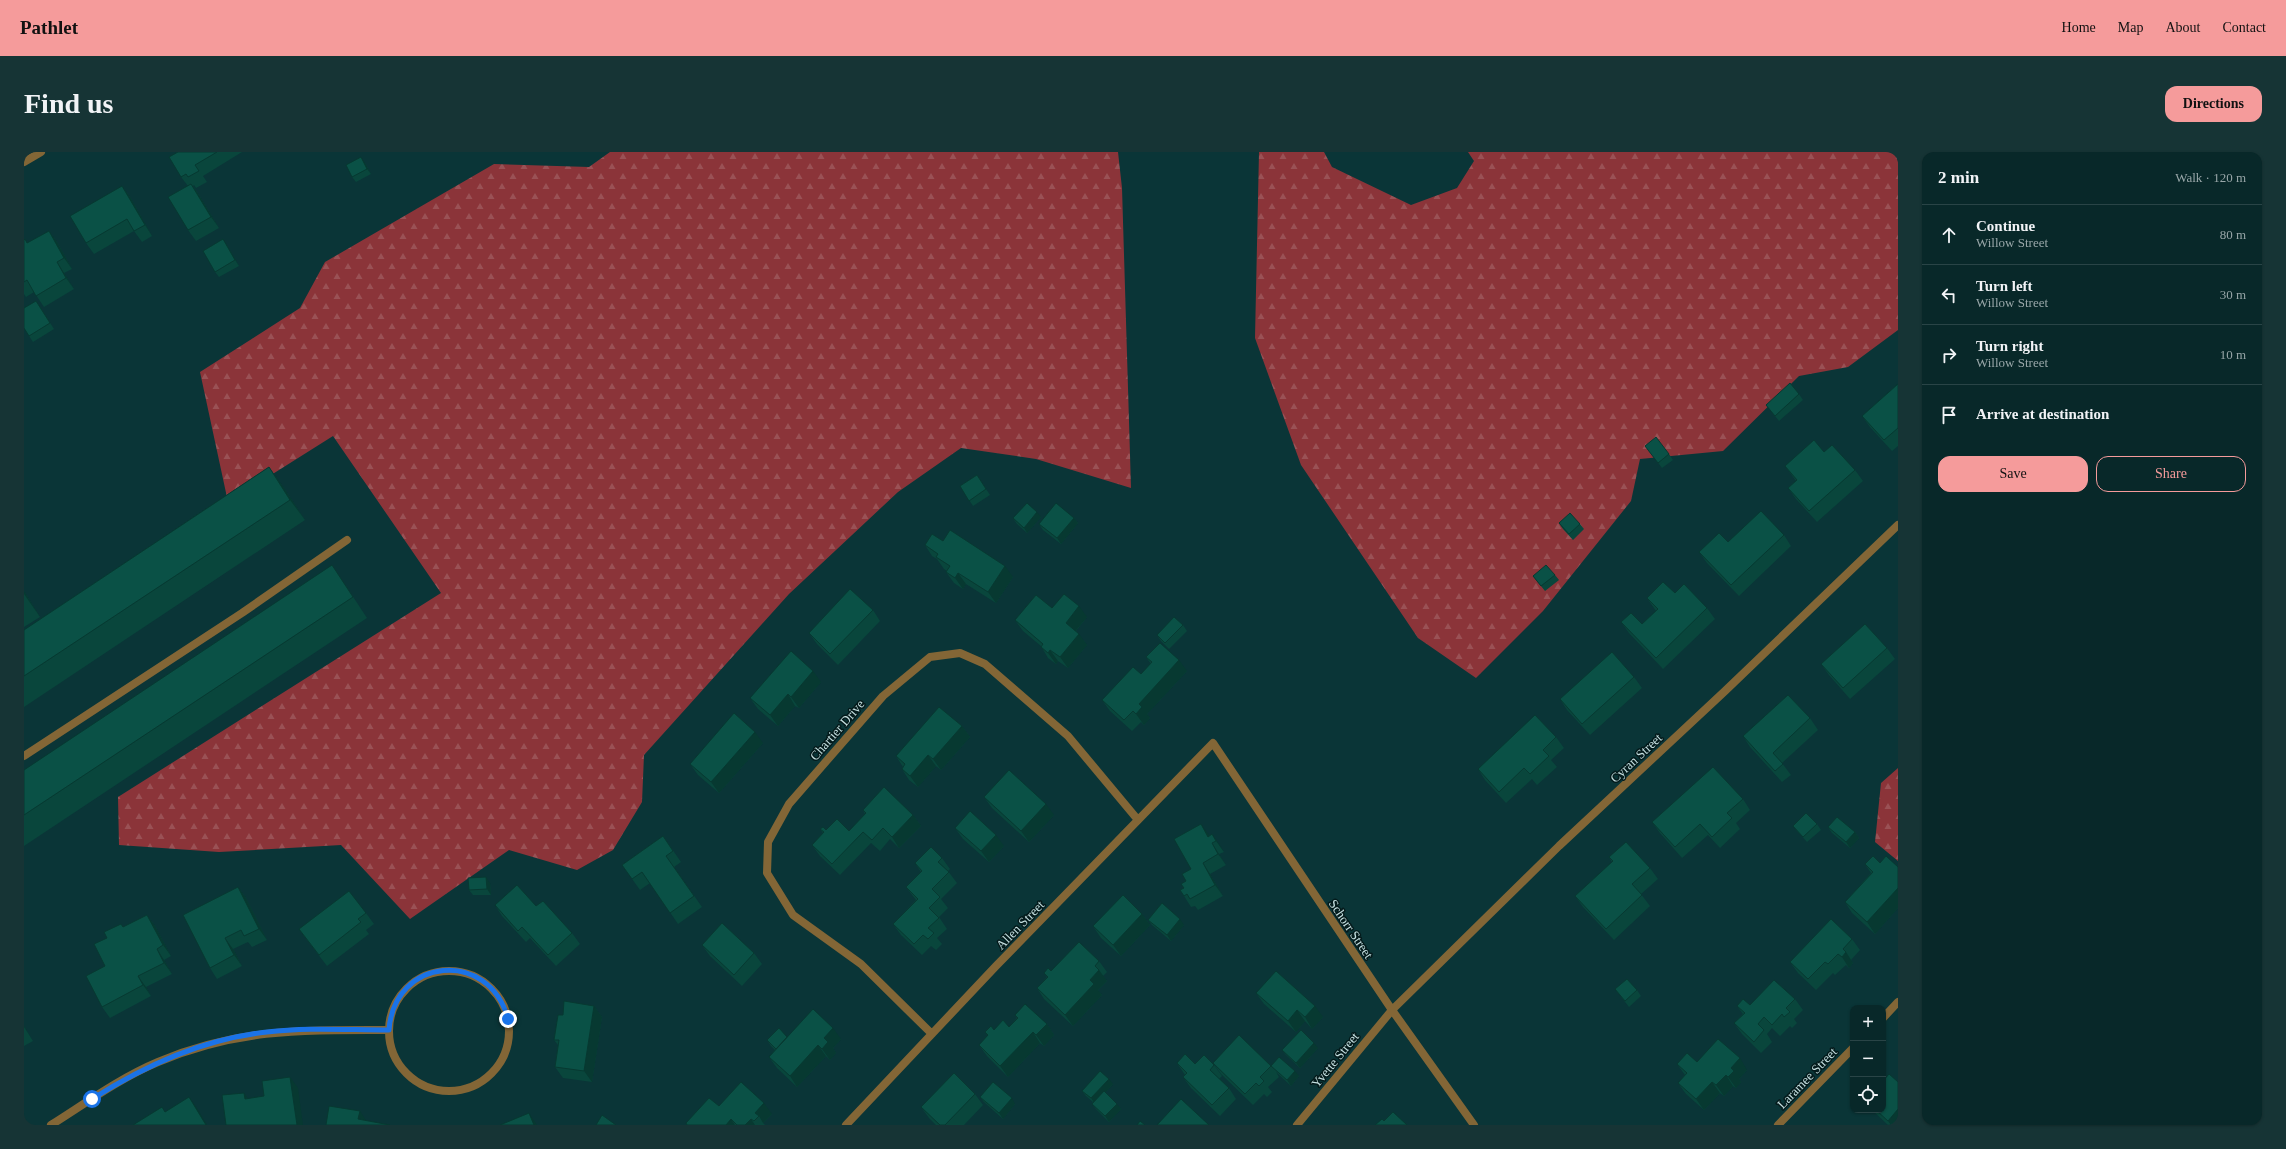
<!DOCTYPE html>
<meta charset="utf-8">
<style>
body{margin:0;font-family:Georgia,serif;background:#163435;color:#f1f3f6}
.controls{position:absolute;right:12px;bottom:12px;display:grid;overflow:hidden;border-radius:8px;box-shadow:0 1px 3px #0004}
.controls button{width:36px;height:36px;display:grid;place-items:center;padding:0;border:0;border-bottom:1px solid #294446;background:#082829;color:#f1f3f6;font:20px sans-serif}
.stop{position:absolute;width:12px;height:12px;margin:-9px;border:3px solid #1a73e8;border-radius:50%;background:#fff}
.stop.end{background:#1a73e8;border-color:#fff;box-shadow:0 1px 4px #0008}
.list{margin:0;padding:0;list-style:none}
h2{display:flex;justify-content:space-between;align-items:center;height:52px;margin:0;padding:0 16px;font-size:17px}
h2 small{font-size:13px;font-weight:400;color:#98a6a8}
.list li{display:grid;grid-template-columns:26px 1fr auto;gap:12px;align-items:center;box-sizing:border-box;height:60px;padding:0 16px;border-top:1px solid #294446}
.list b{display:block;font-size:15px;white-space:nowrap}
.list p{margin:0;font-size:13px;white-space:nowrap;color:#98a6a8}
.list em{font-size:13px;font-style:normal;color:#98a6a8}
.actions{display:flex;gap:8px;padding:12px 16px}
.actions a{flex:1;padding:9px 0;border:1px solid #f59b9b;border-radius:12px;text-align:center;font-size:14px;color:#f59b9b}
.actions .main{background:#f59b9b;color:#111}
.icon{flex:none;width:22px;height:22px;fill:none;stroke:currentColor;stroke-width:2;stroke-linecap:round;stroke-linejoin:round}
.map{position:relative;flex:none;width:1874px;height:973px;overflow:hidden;border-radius:12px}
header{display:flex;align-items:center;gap:24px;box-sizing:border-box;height:56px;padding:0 20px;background:#f59b9b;color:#111}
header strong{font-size:19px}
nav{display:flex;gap:22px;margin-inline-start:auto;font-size:14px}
.intro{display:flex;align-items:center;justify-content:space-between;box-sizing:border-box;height:96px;padding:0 24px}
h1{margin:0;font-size:28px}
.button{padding:10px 18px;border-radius:12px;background:#f59b9b;color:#111;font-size:14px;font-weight:700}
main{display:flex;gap:24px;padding:0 24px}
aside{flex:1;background:#082829;border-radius:12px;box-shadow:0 1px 3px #0004}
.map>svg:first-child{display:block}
.forest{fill:url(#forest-firs)}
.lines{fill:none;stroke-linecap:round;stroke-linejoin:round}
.lane{stroke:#836636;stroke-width:8}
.street{stroke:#836636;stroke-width:8}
.wall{fill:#09463c}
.shaded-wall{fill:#073931}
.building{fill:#0a5146;stroke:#073931}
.route{stroke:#1a73e8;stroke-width:5}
.labels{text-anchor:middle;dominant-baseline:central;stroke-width:3;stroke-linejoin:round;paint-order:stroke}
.street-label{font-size:13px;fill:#c5e0e1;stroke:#041a1b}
</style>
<header>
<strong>Pathlet</strong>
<nav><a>Home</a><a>Map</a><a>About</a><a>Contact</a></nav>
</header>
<div class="intro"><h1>Find us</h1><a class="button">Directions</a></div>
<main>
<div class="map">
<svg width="1874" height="973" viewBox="0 0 1874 973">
<defs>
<pattern id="forest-firs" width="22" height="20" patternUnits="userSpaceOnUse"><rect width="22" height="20" fill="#8b3439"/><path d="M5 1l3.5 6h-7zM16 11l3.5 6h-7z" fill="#9a5155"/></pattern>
</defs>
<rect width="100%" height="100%" fill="#0a3537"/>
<path class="forest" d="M586,0h508l4,36 9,300 -95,-29 -75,-11 -63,44 -109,102 -145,161 -2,47 -29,48 -36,20 -68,-20 -99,69 -69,-74 -122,7 -100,-7 -1,-48 323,-204 -108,-157 -105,66 -28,-130 100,-64 25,-46 169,-98 95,3z
M1235,0h65l8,15 79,38 46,-17 17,-27 -6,-9h430v178l-50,37 -49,9 -76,75 -83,8 -9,42 -88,110 -67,67 -58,-40 -117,-173 -46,-127z
M1874,616v93l-23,-19 6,-59z"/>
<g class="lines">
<path class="lane" d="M0,604l218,-143 105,-73"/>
<path class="street" d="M0,10l17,-10
M365 879a60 60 0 1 1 120 0a60 60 0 1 1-120 0Z
M1859,866l15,-16
M908,882l-71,-70 -68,-49 -26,-42 1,-31 21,-38 94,-108 47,-39 30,-4 25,11 83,72 70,84
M27,973c35,-22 69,-47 107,-63 80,-34 147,-32 231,-32
M822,973l150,-159 217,-223 179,267 82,115
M1273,973l95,-115 167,-164 166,-155 173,-166
M1754,973l75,-77"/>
</g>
<path class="wall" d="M154,0h64l-39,24 4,6 -11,6 -2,-3 -1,1 6,9 20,33 -23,13 -8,-11v-44l-7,-9z
M341,11l6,11 -15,8 -4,-5z
M98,34l8,11 22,39 -10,6 -8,-11 -40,23 -8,-11z
M25,79l8,11 15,27 -8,4 10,16 -30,18 -10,-15 -8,5 -2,-3v-54l4,3z
M203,93l12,21 -20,11 -4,-5z
M12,149l18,28 -21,13 -4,-6z
M1874,232v62l-6,5 -22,-24 -8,-11z
M1775,242l4,6 -24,21 -13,-16z
M1621,294l24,8 4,6 -11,8z
M1800,300l31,18 8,11 -46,41 -21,-23 -8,-11 8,-7 -11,-15z
M245,315l15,21 21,32 -281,187v-77z
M953,323l13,20 -17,11 -13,-20z
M1017,365l-14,16 -10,-9 -4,-6z
M1050,366l4,5 -17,21 -18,-14 -4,-6z
M1535,371l21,1 4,5 -11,11 -10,-11z
M1760,383l7,11 -52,50 -32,-33 -8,-11z
M919,389l70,36 -17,26 -30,-19 -3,5 -9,-6 -8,-11 1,-1 -3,-2 -7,-10 -5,-3 -7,-11z
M1531,423l4,5 -14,11 -12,-15z
M322,434l21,32 -343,228v-76z
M0,439l16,26 -16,10z
M1651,441l32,15 8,11 -52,50 -34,-36 -8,-11 21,2 14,-13 -9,-13z
M1028,456l35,9 -11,14 11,14 -19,23 -10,-7 -2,3 -8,-6 -7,-12 -18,-15 -8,-11z
M849,458l7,11 -42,44 -21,-21 -8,-11z
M1159,473l4,6 -18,18 -8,-8 -4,-6z
M1863,496l8,11 -45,40 -21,-24 -8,-11z
M1122,505l41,14 -40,43 3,4 -6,7 -3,-3 -9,9 -22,-20 -8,-11 39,-26 10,-10z
M1610,525l8,11 -52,47 -23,-25 -7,-11z
M797,530l-22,26 -4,-2 -17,20 -20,-17 -8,-11z
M1786,566l8,12 -36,33 9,12 -9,7 -32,-35 -7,-11z
M938,574l8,11 -29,33 -5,-4 -18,21 -9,-7 -7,-11 1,-2 -7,-11z
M1532,585l8,11 -13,12 6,7 -20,18 -5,-6 -26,24 -21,-23 -7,-11z
M739,591l-44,50 -21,-18 -8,-11z
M960,645l70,18 -25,27 -37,-34z
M1719,647l7,11 -14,13 4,6 -20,19 -12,-13 -26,23 -22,-25 -8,-11z
M839,658l50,5 8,11 -22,22 -9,-9 -10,12 -9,-8 -31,32 -20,-19 -8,-11 11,-12 -3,-4 29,2 16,-17z
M1793,672l4,6 -14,12 -10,-11 -4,-5z
M1804,675l27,5 4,6 -9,10 -18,-15z
M931,676l49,18 -15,16 -26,-23z
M1188,682l12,18 -5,2 7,11 -16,9 13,22 -25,14 -3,-4 -4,1 -7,-11v-8l2,-7 5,-12 19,-33z
M639,684l18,26 -7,5 28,40 -24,17 -28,-41 -10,7 -18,-25z
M1585,705l41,11 8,11 -17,15 9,12 -36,34 -31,-33 -8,-11 37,-34z
M918,706l8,11 -2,2 9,12 -16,16 7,9 -9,9 8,12 -10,9 5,6 -6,6 -5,-4 -9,9 -21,-20 -8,-11 23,-24 -10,-13 15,-15 -6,-9z
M1856,711l18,4v41l-23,26 -23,-21 -7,-11 26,-29 -6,-9z
M466,731l1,12h-18l-4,-5z
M214,735l8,11 21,42 -15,7 -4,-5 -15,7 9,17 -25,13 -7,-11z
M471,753l41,1 36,27 8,11 -24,22 -26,-28 -4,4 -24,-26z
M342,761l8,11 -8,6 3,4 -42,32 -20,-26 -8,-11z
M1118,762l8,11 -29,31 -20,-18 -8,-12z
M123,763l8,11 16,30 -7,4 8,14 -26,13 5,9 -41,22 -8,-11 5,-69 17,-11z
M1124,768l36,5 -13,16 -19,-16z
M1828,787l8,11 -9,10 2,3 -4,5 -3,-3 -11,10 -2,-2 -17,17 -18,-17 -8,-11z
M678,793l52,8 8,11 -20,22 -32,-30z
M1075,809l8,11 -4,4 4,5 -9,9 4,5 -29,31 -29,-27 -7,-11 10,-11 -3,-4z
M1591,837l22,1 4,6 -12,11z
M1232,841l67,24 -11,12 -7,-8 -9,11 -32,-28z
M1771,847l8,11 -9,9 3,4 -5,5 -2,-2 -10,10 -8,-8 -5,6 5,8 -11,11 -19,-19 -8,-11 9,-9 -6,-8 13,-1z
M570,854l8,11 -10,65 -29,-4 -8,-11 3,-22 -4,-5 9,-25z
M991,863l32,9 7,11 -10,11 -4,-3 -32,34 -21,-21 -8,-11 9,-9 -3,-4 9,-2 15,-3 8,-9z
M0,874l9,15 -9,5z
M763,885l54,2 -8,9 3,5 -6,7 -4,-4 -29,31 -20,-19 -8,-11 6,-7 -4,-4 -4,-6z
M1294,896l-18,20 -14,-13 -4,-5z
M1673,910l50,8 -8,9 2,3 -5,6 -3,-2 -9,10 -4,-3 -16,17 -18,-16 -8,-11 7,-8 -8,-11z
M1153,911l37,2 8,11 -3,3 10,9 7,11 -16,17 -29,-28 -8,-11 2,-2z
M1189,911l58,3 28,10 -8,10 -15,-14 3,5 -11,10 4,5 -5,5 -3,-3 -11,11 -32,-31z
M1089,932l-8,9 16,16 -12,13 -13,-13 -4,-5 1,-2 -7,-6 -4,-5z
M951,942l8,11 -19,20h-28l-7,-7 -8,-11z
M956,945l35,7 -12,15 -19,-17z
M695,954l53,8 -9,9 2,2h-78l-1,-2z
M1848,958h11l15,15h-10z"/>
<path class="shaded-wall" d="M337,5l4,6 6,11 -4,-5z
M167,32l8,11 20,33 -8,-11z
M98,34l8,11 22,39 -7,-11z
M25,79l8,11 15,27 -8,-11z
M199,87l4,6 12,21 -4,-6z
M33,110l7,11 10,16 -8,-11z
M245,315l15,21 21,32 -15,-20z
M1013,360l4,5 -14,16 -3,-5z
M1050,366l4,5 -17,21 -4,-6z
M981,414l8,11 -17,26 -8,-11z
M934,421l8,11 -3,5 -8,-11z
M0,439l16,26 -16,-23z
M1055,454l8,11 -14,17 -7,-11z
M1055,482l8,11 -19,23 -8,-11z
M1026,498l8,11 -2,3 -8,-11z
M1155,508l8,11 -40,43 3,4 -6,7 -8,-11 3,-10z
M789,519l8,11 -22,26 -8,-11z
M764,542l7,12 -17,20 -8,-11z
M938,574l8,11 -29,33 -8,-11z
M731,580l8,11 -44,50 -8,-11z
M904,603l8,11 -18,21 -8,-11z
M1022,652l8,11 -25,27 -8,-11z
M889,663l8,11 -22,22 -7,-11z
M1177,672l8,11 4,7 -5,-5z
M1831,680l4,6 -9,10 -4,-6z
M1188,682l8,11 4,7 -8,-11z
M972,683l8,11 -15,16 -8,-11z
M1188,691l14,22 -8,-11z
M1179,711l7,11 13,22 -8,-11z
M462,725l4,6 1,12 -4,-6z
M214,735l8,11 21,42 -8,-11z
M1874,736v20l-23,26 -8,-12z
M1118,762l8,11 -29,31 -8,-11z
M123,763l8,11 16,30 -8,-11z
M1156,767l4,6 -13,16 -4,-6z
M201,786l8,11 9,17 -8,-11z
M133,797l7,11 8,14 -8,-11z
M1822,800l7,11 -4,5 -7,-11z
M1075,818l8,11 -9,9 4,5 -29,31 -8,-11 25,-35z
M114,824l8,11 5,9 -8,-11z
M570,854l8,11 -10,65 -8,-11z
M1291,854l8,11 -11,12 -7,-12z
M1273,858l8,11 -9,11 -8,-11z
M1023,872l7,11 -10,11 -8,-11z
M0,874l9,15 -9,-14z
M809,876l8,11 -8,9 3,5 -6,7 -8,-11 2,-11z
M1009,880l7,11 -32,34 -8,-11z
M1290,891l4,5 -18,20 -4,-5z
M794,893l8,11 -29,31 -7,-11z
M1716,906l7,12 -8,9 2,3 -5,6 -8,-11 3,-9z
M1271,919l4,5 -8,10 -4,-6z
M1702,923l7,11 -9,10 -8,-11z
M266,925l8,11 5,37h-6z
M1085,927l4,5 -18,20 -4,-6z
M1688,930l8,11 -16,17 -8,-11z
M220,941l8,11 -7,-5z
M165,945l8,11 10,17h-1z
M988,946l3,6 -12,15 -4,-6z
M740,951l8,11 -9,9 -4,-7 -4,-3z
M1093,952l4,5 -12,13 -4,-6z
M1874,957v16h-7l-3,-4z
M336,959l7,11 -9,-3z
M505,961l8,12h-3z
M707,967l4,6h-9z
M727,967l4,6h-10z"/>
<path class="building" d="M154,0h39l-22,13 4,6 -11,6 -2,-3 -5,3 -12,-20z
M337,5l6,12 -15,8 -6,-12z
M167,32l20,33 -23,13 -20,-33z
M98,34l23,39 -11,6 -7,-12 -41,24 -16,-27z
M25,79l15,27 -7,4 9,16 -30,18 -9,-16 -3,2v-42l1,-1 2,4z
M199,87l12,21 -20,12 -12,-21z
M12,149l14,22 -21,13 -5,-8v-20z
M1766,231l9,11 -24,22 -9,-11z
M1874,232v44l-14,12 -22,-24z
M1632,285l13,17 -11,9 -13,-17z
M1790,288l10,12 8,-7 23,25 -46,41 -21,-23 9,-8 -12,-14z
M245,315l21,33 -266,176v-46z
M953,323l9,14 -17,12 -9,-15z
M1003,351l10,9 -13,16 -11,-10z
M1032,351l18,15 -17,20 -18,-14z
M1737,359l23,24 -53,50 -32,-33 20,-19 9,9z
M1546,361l10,11 -11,10 -10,-11z
M926,378l55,36 -17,26 -30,-19 -3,5 -9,-6 4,-6 -14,-9 2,-3 -13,-9 7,-11 11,7z
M308,413l21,32 -329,218v-45z
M1522,413l9,10 -14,11 -8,-10z
M1639,430l12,11 9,-9 23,24 -51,50 -35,-36 10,-9 11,11 16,-15 -11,-11z
M826,437l23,21 -43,44 -21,-21z
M1040,442l15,12 -13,17 13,11 -19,23 -10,-7 -2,3 -7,-6 2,-3 -28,-24 21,-25 16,13z
M1150,465l9,8 -18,18 -8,-8z
M1841,472l22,24 -44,40 -22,-24z
M1136,491l19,17 -40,44 3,3 -6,7 -3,-3 -9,9 -22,-20 31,-33 8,7 11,-12 -6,-5z
M767,499l22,20 -22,26 -3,-3 -18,21 -20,-17z
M1588,500l22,25 -52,47 -22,-25z
M1764,543l22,23 -37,35 10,11 -8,7 -32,-35z
M915,555l23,19 -29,33 -5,-4 -18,21 -8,-7 3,-5 -9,-8z
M710,561l21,19 -44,50 -21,-18z
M1511,563l21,22 -13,13 6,6 -19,18 -6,-6 -25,24 -21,-23z
M1689,615l30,32 -16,14 5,5 -20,19 -12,-13 -25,23 -23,-25z
M985,618l37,34 -25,27 -37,-34z
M860,635l29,28 -21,22 -9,-9 -11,12 -9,-8 -31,32 -20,-19 12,-13 -4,-3 3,-2 3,3 11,-11 12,12 17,-18 -3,-3z
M946,659l26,24 -15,16 -26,-23z
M1782,661l11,11 -14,13 -10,-11z
M1813,665l18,15 -9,10 -18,-15z
M1177,672l7,13 4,-3 4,7 -4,2 6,11 -15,9 12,22 -25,14 -3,-5 -3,2 -4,-6 4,-2 -3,-4 5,-3 -4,-7 9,-5 -17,-30z
M639,684l10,15 -7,5 28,40 -24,17 -28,-41 -10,7 -10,-14z
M1602,690l24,26 -18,16 10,11 -36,34 -31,-33 38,-35 -4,-4z
M907,695l11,11 -4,4 11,10 -17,17 8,8 -11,11 10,10 -11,10 6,5 -6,6 -5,-4 -9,9 -21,-20 25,-25 -12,-12 16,-16 -7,-8z
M1849,704l7,7 6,-7 12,11v21l-31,34 -22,-20 28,-30 -8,-8z
M462,725l1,12 -18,1 -1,-12z
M493,733l19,21 7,-5 29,32 -24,22 -26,-28 -4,4 -23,-26z
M214,735l21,42 -15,7 -3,-6 -16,8 9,17 -24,13 -27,-53z
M325,739l17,22 -8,6 3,3 -42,33 -20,-26z
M1099,743l19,19 -29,31 -20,-19z
M1138,751l18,16 -13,16 -19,-15z
M123,763l16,30 -6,4 7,14 -26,13 5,9 -41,22 -16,-31 19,-10 -11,-22 13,-6 -3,-6 17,-8 2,3z
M1807,767l21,20 -9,10 3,3 -4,5 -4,-3 -10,10 -3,-2 -17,17 -18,-17z
M698,771l32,30 -20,22 -32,-30z
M1055,790l20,19 -4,5 4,4 -9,10 4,4 -29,31 -28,-27 11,-11 -4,-4 4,-5 3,3z
M1252,819l39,35 -10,11 -8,-7 -9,11 -32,-28z
M1603,827l10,11 -12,11 -10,-12z
M1750,828l21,19 -9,9 4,4 -6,5 -2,-3 -10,11 -8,-8 -6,7 6,6 -10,12 -20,-19 11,-10 -8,-7 6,-7 7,6z
M540,849l30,5 -10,65 -29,-4 4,-27h-5l4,-25h5z
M1001,852l22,20 -11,11 -3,-3 -33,34 -21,-21 9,-10 -3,-3 6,-6 3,4 9,-10 6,7 9,-9 -3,-3z
M789,857l20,19 -9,10 4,4 -6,7 -4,-4 -28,31 -21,-19z
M755,876l8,9 -11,12 -9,-9z
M1277,878l13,13 -18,20 -14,-13z
M1215,883l32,31 -11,11 4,4 -5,5 -3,-3 -11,11 -32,-31z
M1694,887l22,19 -9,10 3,3 -6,6 -2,-2 -10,10 -4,-3 -16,17 -18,-16 9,-10 -10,-9 10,-11 10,9z
M1161,902l10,10 9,-9 10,10 -4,5 19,18 -17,17 -29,-28 4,-4 -10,-10z
M1255,905l16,14 -8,9 -16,-14z
M1076,919l9,8 -18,19 -9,-7z
M930,921l21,21 -30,31h-5l-19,-18z
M1865,922l9,8v27l-10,12 -12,-11h7v-29z
M266,925l7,48h-71l-4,-30 22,-2 1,6 19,-3 -2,-15z
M717,930l23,21 -9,10 4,3 -5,5 -3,-2 -6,6h-8l-6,-6 -5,6h-39l-1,-2 23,-25 10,8z
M969,930l19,16 -13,15 -19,-16z
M1080,939l13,13 -12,12 -13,-12z
M165,945l17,28h-73l29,-18 3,5z
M1157,947l28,26h-52z
M305,954l31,5 -2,8 32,6h-64z
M1369,960l14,13h-32l7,-6 2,2z
M505,961l5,12h-34z
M578,963l14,10h-20z
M1116,969l5,4h-8z"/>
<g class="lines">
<path class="route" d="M68,947c54,-34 111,-60 175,-67 40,-5 81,-2 122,-2 5,-73 100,-82 119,-11"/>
</g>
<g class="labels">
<g class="street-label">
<text transform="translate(813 578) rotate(-49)">Chartier Drive</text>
<text transform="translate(1612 606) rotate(-43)">Cyran Street</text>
<text transform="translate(996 773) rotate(-46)">Allen Street</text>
<text transform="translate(1327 777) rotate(56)">Schorr Street</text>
<text transform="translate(1311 908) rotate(-51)">Yvette Street</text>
<text transform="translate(1783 926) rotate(-46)">Laramee Street</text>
</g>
</g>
</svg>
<div class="controls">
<button>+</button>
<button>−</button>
<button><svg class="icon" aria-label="locate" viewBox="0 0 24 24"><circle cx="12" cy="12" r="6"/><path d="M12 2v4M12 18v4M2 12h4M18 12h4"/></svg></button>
</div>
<div class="stop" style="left:68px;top:947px"></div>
<div class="stop end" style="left:484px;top:867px"></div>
</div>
<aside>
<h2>2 min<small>Walk · 120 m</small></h2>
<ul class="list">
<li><svg class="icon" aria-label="ahead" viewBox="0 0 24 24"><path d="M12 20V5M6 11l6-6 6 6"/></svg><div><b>Continue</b><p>Willow Street</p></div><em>80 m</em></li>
<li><svg class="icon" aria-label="left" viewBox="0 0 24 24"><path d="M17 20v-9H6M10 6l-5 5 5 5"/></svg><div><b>Turn left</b><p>Willow Street</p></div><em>30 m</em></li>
<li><svg class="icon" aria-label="right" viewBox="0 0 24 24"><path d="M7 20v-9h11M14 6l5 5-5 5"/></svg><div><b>Turn right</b><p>Willow Street</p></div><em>10 m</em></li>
<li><svg class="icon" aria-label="arrive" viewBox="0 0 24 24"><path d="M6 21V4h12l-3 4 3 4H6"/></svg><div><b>Arrive at destination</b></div></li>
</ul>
<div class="actions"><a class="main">Save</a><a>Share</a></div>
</aside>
</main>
